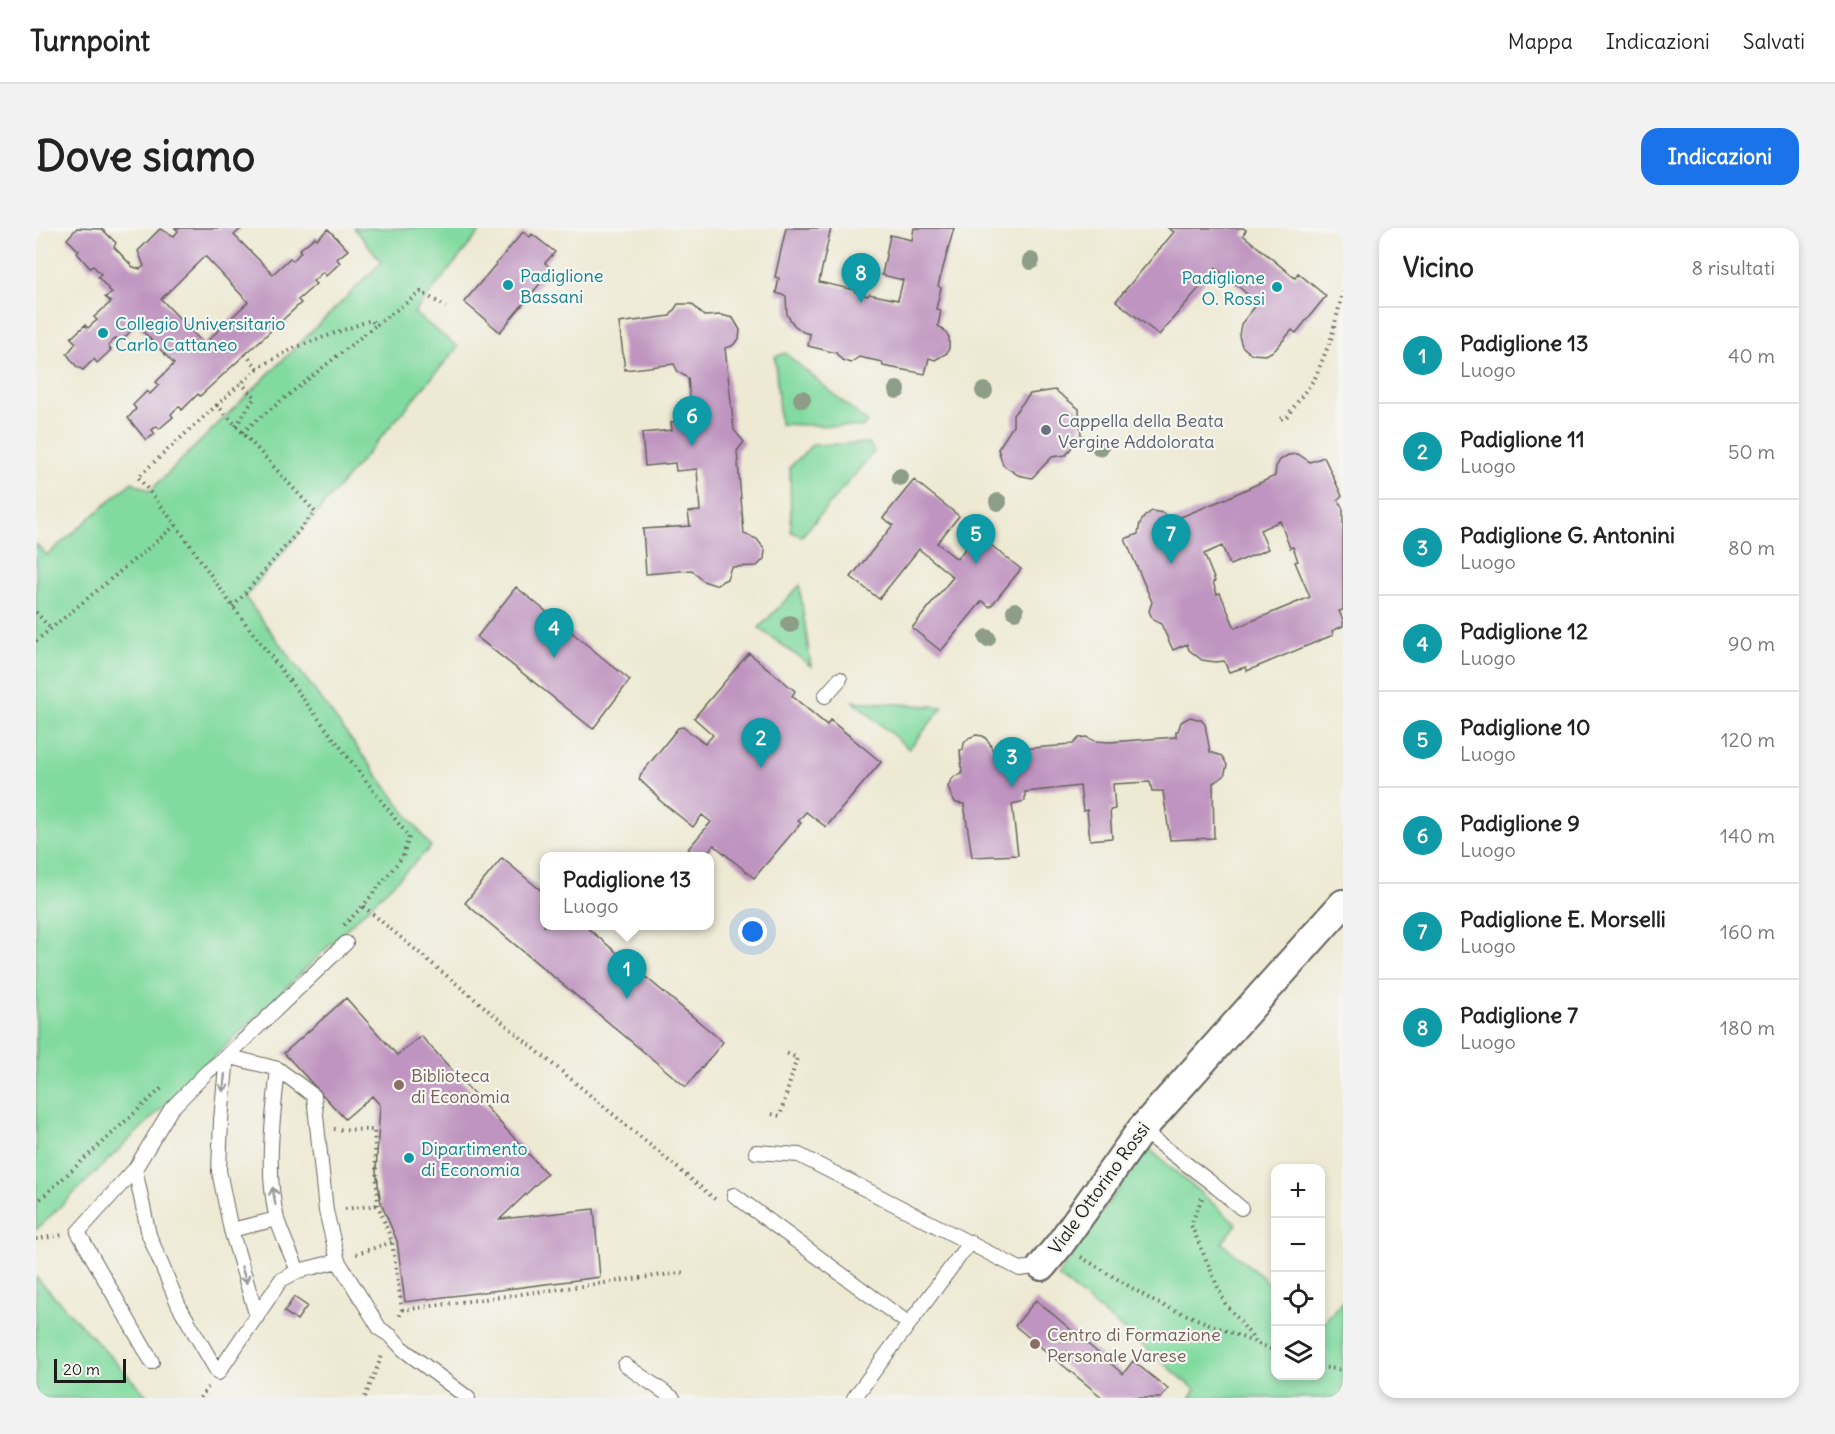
<!DOCTYPE html>
<html lang="it">
<meta charset="utf-8">
<style>
body{margin:0;font-family:Delius,sans-serif;background:#f2f2f2;color:#222}
.controls{position:absolute;right:18px;bottom:18px;display:grid;overflow:hidden;border-radius:12px;box-shadow:0 3px 9px #0003}
.controls button{width:54px;height:54px;display:grid;place-items:center;padding:0;border:0;border-bottom:2px solid #e0e0e0;background:#fff;color:#222;font:30px sans-serif}
.scale{position:absolute;left:18px;bottom:15px;width:72px;box-sizing:border-box;padding-left:6px;border:3px solid #1c1c1c;border-top:0;font-size:16px;line-height:21px;white-space:nowrap;color:#1c1c1c;-webkit-text-stroke:4px #f6f6f2;paint-order:stroke}
.you{position:absolute;left:717px;top:704px;width:21px;height:21px;margin:-15px;border:4px solid #fff;border-radius:50%;background:#1a73e8;box-shadow:0 0 0 9px #1a73e833}
.badge{display:grid;place-items:center;width:39px;height:39px;border-radius:50%;background:#1a73e8;color:#fff;font-size:20px;font-weight:700}
.pin{position:absolute;translate:-50% -50px;filter:drop-shadow(0 2px 3px #0008)}
.pin::after{content:'';position:absolute;top:32px;width:21px;height:18px;background:inherit;clip-path:polygon(0 0,100% 0,50% 100%)}
.popup{position:absolute;left:504px;top:624px;width:174px;height:78px;box-sizing:border-box;display:grid;place-content:center;border-radius:12px;background:#fff;filter:drop-shadow(0 2px 4px #0005);font-size:20px;white-space:nowrap;color:#767676}
.popup b{font-size:22px;color:#222}
.popup::after{content:'';position:absolute;left:50%;top:100%;margin-left:-12px;border:12px solid transparent;border-top-color:#fff}
.list{margin:0;padding:0;list-style:none}
h2{display:flex;justify-content:space-between;align-items:center;height:78px;margin:0;padding:0 24px;font-size:26px}
h2 small{font-size:20px;font-weight:400;color:#767676}
.list li{display:grid;grid-template-columns:39px 1fr auto;gap:18px;align-items:center;box-sizing:border-box;height:96px;padding:0 24px;border-top:2px solid #e0e0e0}
.list b{display:block;font-size:22px;white-space:nowrap}
.list p{margin:0;font-size:20px;white-space:nowrap;color:#767676}
.list em{font-size:20px;font-style:normal;color:#767676}
.icon{flex:none;width:33px;height:33px;fill:none;stroke:currentColor;stroke-width:2;stroke-linecap:round;stroke-linejoin:round}
.map{position:relative;flex:none;width:1307px;height:1170px;overflow:hidden;border-radius:18px}
header{display:flex;align-items:center;gap:36px;box-sizing:border-box;height:84px;padding:0 30px;background:#fff;border-bottom:2px solid #e0e0e0}
header strong{font-size:28px}
nav{display:flex;gap:33px;margin-inline-start:auto;font-size:21px}
.intro{display:flex;align-items:center;justify-content:space-between;box-sizing:border-box;height:144px;padding:0 36px}
h1{margin:0;font-size:42px}
.button{padding:15px 27px;border-radius:18px;background:#1a73e8;color:#fff;font-size:21px;font-weight:700}
main{display:flex;gap:36px;padding:0 36px}
aside{flex:1;background:#fff;border-radius:18px;box-shadow:0 3px 9px #0003}
.map>svg:first-child{display:block}
.green{fill:#81da9f;stroke:#4e7b5e;stroke-width:1.5}
.building{fill:#bf94c0;fill-rule:evenodd}
.lines{fill:none;stroke-linecap:round;stroke-linejoin:round}
.service-casing{stroke:#65645c;stroke-width:16}
.minor-casing{stroke:#65645c;stroke-width:32}
.path{stroke:#65645c;stroke-width:4;stroke-dasharray:1.5 4.5;stroke-linecap:butt}
.service{stroke:#fff;stroke-width:14}
.minor{stroke:#fff;stroke-width:28}
.tree{fill:#8d9d88}
.oneway{stroke:#999}
.culture-dot{fill:#0f9aa8;stroke:#f6f6f2;stroke-width:2}
.worship-dot{fill:#6b7280;stroke:#f6f6f2;stroke-width:2}
.education-dot{fill:#8d6e63;stroke:#f6f6f2;stroke-width:2}
.labels{text-anchor:middle;dominant-baseline:central;stroke-width:4.5;stroke-linejoin:round;paint-order:stroke}
.culture-label{font-size:18px;fill:#0d838f;stroke:#f6f6f2;text-anchor:start}
.worship-label{font-size:18px;fill:#5b616d;stroke:#f6f6f2;text-anchor:start}
.education-label{font-size:18px;fill:#785e54;stroke:#f6f6f2;text-anchor:start}
.street-label{font-size:18px;fill:#1c1c1c;stroke:#f6f6f2}
</style>
<header>
<strong>Turnpoint</strong>
<nav><a>Mappa</a><a>Indicazioni</a><a>Salvati</a></nav>
</header>
<div class="intro"><h1>Dove siamo</h1><a class="button">Indicazioni</a></div>
<main>
<div class="map">
<svg width="1307" height="1170" viewBox="0 0 1307 1170">
<rect width="100%" height="100%" fill="#f6f6f2"/>
<filter id="ink" filterUnits="userSpaceOnUse"><feTurbulence type="fractalNoise" baseFrequency=".0167" numOctaves="2"/><feDisplacementMap in="SourceGraphic" scale="12" xChannelSelector="R" yChannelSelector="G"/><feConvolveMatrix kernelMatrix="1 2 1 2 8 2 1 2 1" color-interpolation-filters="sRGB"/></filter>
<filter id="wash" filterUnits="userSpaceOnUse"><feTurbulence type="fractalNoise" baseFrequency=".008" numOctaves="4" result="noise"/><feDisplacementMap in="SourceGraphic" scale="24" xChannelSelector="R" yChannelSelector="G"/><feGaussianBlur stdDeviation="1.35" result="paint"/><feColorMatrix in="noise" values="0 0 0 0 0 0 0 0 0 0 0 0 0 0 0 0 0 1.4 0 .05"/><feComposite in="paint" operator="in"/></filter>
<g filter="url(#wash)">
<rect width="100%" height="100%" fill="#ede9d3"/>
<path class="green" d="M318,0h129l-69,85 44,34 -213,250 186,250 -395,383v-686l11,11 85,-73 18,9 232,-229z
M749,125l82,69 -4,5 -83,-3 -5,-67z
M833,215l5,9 -72,84 -11,-4 -1,-65 22,-22z
M764,357v5l11,76 -52,-38z
M817,473l90,6 -34,42z
M1111,919l90,77 -15,19 53,45 1,88h44l1,-50 22,-26v98h-153l6,-8 -138,-114z
M0,1049l113,121h-113z"/>
<g id="blocks">
<path class="building" d="M41,0l25,1 14,14 -2,4 19,20 7,2 4,-3 -6,-15 22,-22 14,7 4,-5 -3,-3h67l-8,7 39,39 17,-16 3,3 8,-9 -2,-2 16,-13 2,2 11,-10 20,21 -11,9 3,4 -14,13 -3,-4 -10,9 3,3 -18,16 3,3 -101,93 -2,-2 -16,16 -3,-4 -8,8 2,3 -14,12 -2,-3 -5,4 3,4 -9,6 -18,-22 8,-9 -3,-4 14,-14 3,3 9,-9 -3,-3 18,-18 -37,-39 -17,17 -4,-4 -8,8 3,4 -14,13 -3,-4 -11,11 -6,-3 -5,-6 -5,-7 9,-11 -5,-5 14,-13 3,3 9,-8 -3,-3 17,-15 -6,-5 7,-4 -14,-16 3,-3 -8,-8 -3,2 -13,-15 2,-2 -12,-12zM169,28l43,46 -44,42 -43,-45z
M750,0h45l-12,54 36,8v2l13,4 1,-2 29,6 5,-20 -21,-5 8,-40 22,5 2,-12h40l-16,58 3,2 -5,21 5,1 -3,16 5,3 6,8v11l-2,5 -12,7 -6,-2 -4,16 -42,-8 -1,-4 -23,-5 -9,6 -8,-3 -6,-7 -28,-7 2,-12 -7,-2 -9,-7 -7,-10 -1,-19 -10,-3 3,-15 -4,-1z
M1132,0h75l3,2 -3,5 52,43 3,-5 28,23 -30,37 -4,-3 -17,20 -9,5 -15,-1 -9,-8 -3,-10 2,-12 17,-21 -42,-35 -57,67 -43,-34 58,-69z
M487,4l7,5 2,-3 23,18 -10,11 7,6 -52,63 -36,-30z
M642,76h14l12,12 17,-1 12,3 7,12 -1,9 -7,7 -7,2 9,82 10,12 -7,9 7,83 13,5 8,11 -1,9 -7,7 -26,1 -4,12 -12,6 -12,-4 -11,-11 -46,4 -3,-45 47,-3 -2,-14 12,-1 -3,-42 -21,2 -1,-8 -30,3 -3,-33 30,-3 -1,-8 21,-1 -4,-43 -10,-6 -4,-8 -49,6 -6,-47 51,-7z
M1019,162l24,19 2,26 -15,20 -14,2 -20,21 -14,-3 -15,-10 -5,-16 15,-23v-11l17,-21z
M1262,226l12,8 14,-5 18,39 -4,3 5,10v101l-4,1 4,9v6l-11,5 1,4 -86,36 -1,-4 -17,5 -5,-11 -9,1 -13,-2 -13,-10 -2,-6 -14,6 -12,-26 -8,-4 -4,-9 3,-9 -27,-63 13,-5 2,-11 5,-7 7,-5 11,2 8,8 56,-23 48,-22 1,-9 4,-7 8,-5zM1244,293l10,27 3,-1 5,14 -3,1 15,35 -75,31 -15,-35 -3,1 -4,-12 2,-1 -11,-27 18,-8 8,19 38,-16 -8,-19z
M878,252l45,36 -22,27 20,16 20,-25 44,35 -31,38 -8,-6 -41,50 -29,-23 41,-51 -34,-28 -40,50 -28,-22 42,-52 -10,-7z
M480,359l114,93 -37,49 -116,-92z
M713,425l46,38 -3,5 35,29 3,-5 51,42 -55,65 -20,-15 -8,9 3,2 -47,55 -40,-33 -10,11h-6l-10,-7 23,-27 -9,-7 -9,12 -35,-28 1,-1 -20,-19 2,-5 37,-46 5,-1 22,17 8,-9 -19,-17z
M1154,489l11,3 4,4 5,28 12,4 5,9 -3,11 -11,7 1,55 -44,2 -7,-49h-11l-2,-9 -37,2 2,25 -5,1 2,28 -22,2 -3,-30 -4,1 -3,-25 -55,6v9l-13,3 6,51 -46,2 -8,-53 -8,-1 -4,-5 -4,-11 3,-7 4,-4 7,-2 -2,-24h3l1,-7 5,-5 7,-3 7,1 6,6 4,9 65,-5 1,-1 14,-1 6,-6 7,-1 9,4 15,1 66,-5v-6h2l3,-9z
M466,630l42,35v33h41l138,116 -37,45 -221,-184z
M310,770l51,57 24,-19 126,138 -47,45 94,-10 6,68 -195,25 -8,-61 -16,-38 -5,-32 4,-66 -8,-9 -27,23 -61,-66z
M258,1069l13,9 -10,14 -13,-8z
M1000,1072l87,74 10,-13 35,28 -7,9h-58l-88,-72z"/>
</g>
</g>
<g filter="url(#ink)">
<use href="#blocks" fill-opacity="0" stroke="#65645c" stroke-width="1.5"/>
<g class="lines">
<defs>
<path id="service" d="M789,468l15,-17
M242,841c-5,48 -13,102 -1,150 5,17 14,35 21,52
M1105,902l68,51 32,27
M720,924l43,3 221,114 22,-3
M99,941l-57,63 74,130
M698,967l175,129 -55,74
M195,1002l46,-11
M302,1033l-40,10 -17,9 -63,93 -39,-67 -30,-71 -14,-66 36,-60 36,-37 20,-16 119,-113
M221,1089l-26,-87 -12,-59 2,-51 6,-64 51,13 36,27 12,115 12,50 42,68 11,7 13,14 64,48
M873,1096l61,-82
M589,1137l48,33"/>
<path id="minor" d="M1006,1038l18,-22 81,-114 202,-226"/>
</defs>
<use href="#service" class="service-casing"/>
<use href="#minor" class="minor-casing"/>
<path class="path" d="M209,126l13,14 36,-20 77,-28 5,5 45,-33 25,15
M181,177l-79,72 38,48 57,82 176,230 -6,19 -40,50 353,294
M1245,191l6,-3 28,-38 16,-39 12,-47
M200,198l19,-29 -14,-14
M206,204l-25,-27 41,-37
M197,379l82,-95 -73,-80 134,-107
M0,384l14,16
M0,413l140,-116
M308,697l19,-19
M736,886l8,2 17,-58 -11,-5
M298,901l40,1 4,75 14,37 10,68 -4,9
M1166,970l-11,27 34,78 33,41
M0,975l128,-117
M309,981l33,-4
M0,1011l26,-4
M320,1026l36,-12
M1045,1029l74,45 121,49
M366,1082l284,-38
M1284,1139l23,3
M329,1169l18,-44
M164,1170l8,-11"/>
<use href="#service" class="service"/>
<use href="#minor" class="minor"/>
</g>
<g class="tree">
<circle cx="995" cy="33" r="9"/>
<circle cx="861" cy="162" r="9"/>
<circle cx="948" cy="163" r="9"/>
<circle cx="766" cy="171" r="9"/>
<circle cx="1064" cy="219" r="9"/>
<circle cx="864" cy="249" r="9"/>
<circle cx="962" cy="274" r="9"/>
<circle cx="979" cy="383" r="9"/>
<circle cx="754" cy="396" r="9"/>
<circle cx="951" cy="410" r="9"/>
</g>
<defs><path id="oneway-shaft" d="M-6 0H5M1.5-3L5.5 0L1.5 3" fill="none" stroke-width="1.6" stroke-linecap="round" stroke-linejoin="round" transform="scale(1.5)"/></defs>
<g class="oneway">
<use href="#oneway-shaft" transform="translate(188 855) rotate(96)"/>
<use href="#oneway-shaft" transform="translate(238 968) rotate(-99)"/>
<use href="#oneway-shaft" transform="translate(208 1047) rotate(73)"/>
</g>
</g>
<g class="culture-dot">
<circle cx="472" cy="57" r="6"/>
<circle cx="1241" cy="59" r="6"/>
<circle cx="67" cy="105" r="6"/>
<circle cx="373" cy="930" r="6"/>
</g>
<circle class="worship-dot" cx="1010" cy="202" r="6"/>
<g class="education-dot">
<circle cx="363" cy="857" r="6"/>
<circle cx="999" cy="1116" r="6"/>
</g>
<g class="labels">
<g class="culture-label">
<text x="484" y="47">Padiglione<tspan x="484" dy="21">Bassani</tspan></text>
<text x="1229" y="49" text-anchor="end">Padiglione<tspan x="1229" dy="21">O. Rossi</tspan></text>
<text x="79" y="95">Collegio Universitario<tspan x="79" dy="21">Carlo Cattaneo</tspan></text>
<text x="385" y="920">Dipartimento<tspan x="385" dy="21">di Economia</tspan></text>
</g>
<g class="worship-label">
<text x="1022" y="192">Cappella della Beata<tspan x="1022" dy="21">Vergine Addolorata</tspan></text>
</g>
<g class="education-label">
<text x="375" y="847">Biblioteca<tspan x="375" dy="21">di Economia</tspan></text>
<text x="1011" y="1106">Centro di Formazione<tspan x="1011" dy="21">Personale Varese</tspan></text>
</g>
<g class="street-label">
<text transform="translate(1063 960) rotate(-54)">Viale Ottorino Rossi</text>
</g>
</g>
</svg>
<div class="controls">
<button>+</button>
<button>−</button>
<button><svg class="icon" aria-label="locate" viewBox="0 0 24 24"><circle cx="12" cy="12" r="6"/><path d="M12 2v4M12 18v4M2 12h4M18 12h4"/></svg></button>
<button><svg class="icon" aria-label="layers" viewBox="0 0 24 24"><path d="M12 4l9 5-9 5-9-5zM3 14l9 5 9-5"/></svg></button>
</div>
<div class="scale">20 m</div>
<div class="you"></div>
<div class="pin badge" style="left:591px;top:771px;background:#0f9aa8">1</div>
<div class="popup"><b>Padiglione 13</b>Luogo</div>
<div class="pin badge" style="left:725px;top:540px;background:#0f9aa8">2</div>
<div class="pin badge" style="left:976px;top:559px;background:#0f9aa8">3</div>
<div class="pin badge" style="left:518px;top:430px;background:#0f9aa8">4</div>
<div class="pin badge" style="left:940px;top:336px;background:#0f9aa8">5</div>
<div class="pin badge" style="left:656px;top:218px;background:#0f9aa8">6</div>
<div class="pin badge" style="left:1135px;top:336px;background:#0f9aa8">7</div>
<div class="pin badge" style="left:825px;top:75px;background:#0f9aa8">8</div>
</div>
<aside>
<h2>Vicino<small>8 risultati</small></h2>
<ul class="list">
<li><span class="badge" style="background:#0f9aa8">1</span><div><b>Padiglione 13</b><p>Luogo</p></div><em>40 m</em></li>
<li><span class="badge" style="background:#0f9aa8">2</span><div><b>Padiglione 11</b><p>Luogo</p></div><em>50 m</em></li>
<li><span class="badge" style="background:#0f9aa8">3</span><div><b>Padiglione G. Antonini</b><p>Luogo</p></div><em>80 m</em></li>
<li><span class="badge" style="background:#0f9aa8">4</span><div><b>Padiglione 12</b><p>Luogo</p></div><em>90 m</em></li>
<li><span class="badge" style="background:#0f9aa8">5</span><div><b>Padiglione 10</b><p>Luogo</p></div><em>120 m</em></li>
<li><span class="badge" style="background:#0f9aa8">6</span><div><b>Padiglione 9</b><p>Luogo</p></div><em>140 m</em></li>
<li><span class="badge" style="background:#0f9aa8">7</span><div><b>Padiglione E. Morselli</b><p>Luogo</p></div><em>160 m</em></li>
<li><span class="badge" style="background:#0f9aa8">8</span><div><b>Padiglione 7</b><p>Luogo</p></div><em>180 m</em></li>
</ul>
</aside>
</main>
